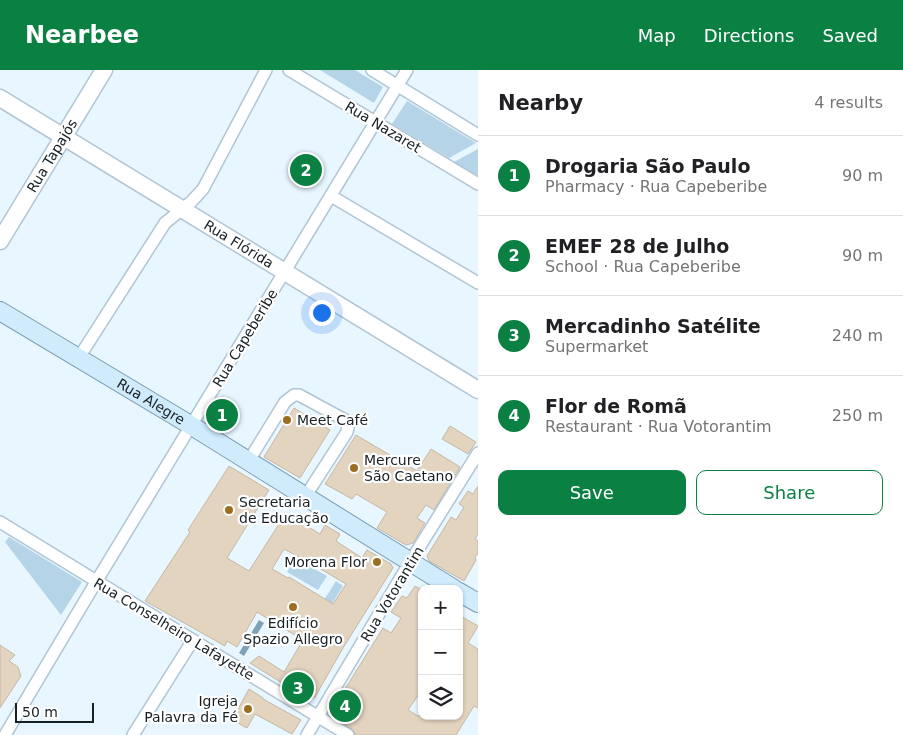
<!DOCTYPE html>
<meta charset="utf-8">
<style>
body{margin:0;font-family:"DejaVu Sans",sans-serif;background:#f2f2f2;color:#202124}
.controls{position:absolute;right:15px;bottom:15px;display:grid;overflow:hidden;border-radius:10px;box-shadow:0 1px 4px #0004}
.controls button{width:45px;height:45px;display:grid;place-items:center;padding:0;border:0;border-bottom:1px solid #e0e0e0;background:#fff;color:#202124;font:25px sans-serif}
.scale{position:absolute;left:15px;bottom:12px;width:79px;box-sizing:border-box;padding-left:5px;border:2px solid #172025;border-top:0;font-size:14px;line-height:18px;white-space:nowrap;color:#172025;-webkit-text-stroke:4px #fff;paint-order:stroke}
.you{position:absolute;left:321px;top:242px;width:18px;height:18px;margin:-12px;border:4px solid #fff;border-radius:50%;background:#1a73e8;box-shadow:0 0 0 8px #1a73e833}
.badge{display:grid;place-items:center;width:32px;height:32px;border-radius:50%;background:#0b8043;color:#fff;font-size:16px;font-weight:700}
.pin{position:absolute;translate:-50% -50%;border:2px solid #fff;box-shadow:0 1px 5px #0006}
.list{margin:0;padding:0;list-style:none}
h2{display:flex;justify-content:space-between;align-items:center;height:65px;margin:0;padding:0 20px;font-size:21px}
h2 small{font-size:16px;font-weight:400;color:#757577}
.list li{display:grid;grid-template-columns:32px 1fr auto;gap:15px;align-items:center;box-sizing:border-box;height:80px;padding:0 20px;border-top:1px solid #e0e0e0}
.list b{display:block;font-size:19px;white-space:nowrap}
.list p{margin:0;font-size:16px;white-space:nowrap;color:#757577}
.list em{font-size:16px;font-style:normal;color:#757577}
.actions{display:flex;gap:10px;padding:15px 20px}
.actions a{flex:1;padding:11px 0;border:1px solid #0b8043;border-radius:10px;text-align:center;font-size:18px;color:#0b8043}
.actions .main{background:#0b8043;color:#fff}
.icon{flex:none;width:28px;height:28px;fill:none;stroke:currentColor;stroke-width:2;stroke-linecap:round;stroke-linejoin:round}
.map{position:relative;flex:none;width:478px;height:665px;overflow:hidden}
header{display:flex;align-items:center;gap:30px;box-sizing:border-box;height:70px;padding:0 25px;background:#0b8043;color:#fff}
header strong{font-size:24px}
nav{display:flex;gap:28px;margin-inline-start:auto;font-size:18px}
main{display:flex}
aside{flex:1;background:#fff}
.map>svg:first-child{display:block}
.green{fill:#b5d4e8}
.water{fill:#80a2b8}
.building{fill:#e3d4c0;stroke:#c6b7a4;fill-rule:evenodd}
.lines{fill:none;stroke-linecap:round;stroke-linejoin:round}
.street-casing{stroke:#afc5d4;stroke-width:14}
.secondary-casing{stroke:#afc5d4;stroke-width:19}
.primary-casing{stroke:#7a9baf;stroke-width:20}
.street{stroke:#fff;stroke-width:11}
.secondary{stroke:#fff;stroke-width:16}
.primary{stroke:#cfebfc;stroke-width:18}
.poi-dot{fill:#9d6d20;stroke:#fff;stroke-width:2}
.labels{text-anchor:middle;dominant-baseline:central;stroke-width:4.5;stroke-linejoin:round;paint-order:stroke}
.street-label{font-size:14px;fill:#172025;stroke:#fff}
.poi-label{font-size:14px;fill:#172025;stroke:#fff;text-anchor:start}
</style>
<header>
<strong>Nearbee</strong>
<nav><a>Map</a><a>Directions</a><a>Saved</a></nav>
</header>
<main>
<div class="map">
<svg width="478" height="665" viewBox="0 0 478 665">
<rect width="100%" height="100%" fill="#e8f6ff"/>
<path class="green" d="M320,0h35l28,17 -9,16z
M407,31l69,42 -27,15 -57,-34z
M478,79v27l-24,-14z
M9,467l73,45 -21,33 -56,-73z
M295,488l32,18 -9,14 -31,-18z
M336,511l7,5 -15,24 -7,-5z"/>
<path class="water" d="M259,550l5,3 -20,33 -5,-3z"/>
<path class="building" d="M294,338l36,22 -30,48 -36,-21z
M450,356l26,16 -8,12 -26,-15z
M356,365l61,36 14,-22 29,18 -26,43 -8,-5 -9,13 8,5 -12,20 -7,2 -29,-17 10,-16 -31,-18 -4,5 -27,-15z
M229,396l40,24 -42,68 22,13 37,-58 34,21 5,-9 15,9 -4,7 26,17 5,-8 24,14 2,4 -50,80 -28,49 -6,3 -59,-37 9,-7 25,16 19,-32 -46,-28 -20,35 -10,-6 -2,5 -80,-45 45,-69 -2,-2zM284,479l20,11 2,-3 7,4 8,4 -2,3 27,16 -13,20 -44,-27 -1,1 -16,-9z
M478,416v48l-3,5 3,2v12l-3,4 1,3 -12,21 -35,-20 -2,-5 24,-39 5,3 8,-13 -5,-3 9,-13 5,3z
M415,516l7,4v105l-3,-1 -11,16 10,6h41v-101l19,11 -10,17 10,6v59l-4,-2 -18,29h-100l-4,-6 -22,-14v-2l53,-85 8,5 10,-15 -10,-6 11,-16 5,2z
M0,575l15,10 -6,6 9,6 3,9 -21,32z
M249,619l14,9v1l38,21 -9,14 -37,-20 -8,14 -15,-8z"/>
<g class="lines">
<defs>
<path id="street" d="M289,0l189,114
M372,0l106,65
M331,126l147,87
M78,289l87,-136 26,-21 12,-13 63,-119
M248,392l37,-60 9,-7h5l46,25 3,8 -1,4 -42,65
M0,452l348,213
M5,665l91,-153 311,-512
M133,665l60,-95
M307,665l103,-173 68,-109"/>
<g id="secondary">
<path id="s1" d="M0,28l478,292"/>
<path id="s2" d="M0,171l104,-171"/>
</g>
<g id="primary">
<path id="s3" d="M0,241l192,115 262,163"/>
<path d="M459,522l19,11"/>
</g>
</defs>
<use href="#street" class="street-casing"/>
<use href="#secondary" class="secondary-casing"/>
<use href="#primary" class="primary-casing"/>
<use href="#street" class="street"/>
<use href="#secondary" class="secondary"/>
<use href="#primary" class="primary"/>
</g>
<g class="poi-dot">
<circle cx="287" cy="350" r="5"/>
<circle cx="354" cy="398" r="5"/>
<circle cx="229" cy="440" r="5"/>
<circle cx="377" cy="492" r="5"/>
<circle cx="293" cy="537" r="5"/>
<circle cx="248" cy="639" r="5"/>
</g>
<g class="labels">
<g class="street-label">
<text transform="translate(383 57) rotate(31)">Rua Nazaret</text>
<text stroke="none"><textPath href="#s2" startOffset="100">Rua Tapajós</textPath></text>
<text stroke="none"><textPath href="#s1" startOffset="280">Rua Flórida</textPath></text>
<text transform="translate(245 268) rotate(-59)">Rua Capeberibe</text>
<text stroke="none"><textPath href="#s3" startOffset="176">Rua Alegre</textPath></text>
<text transform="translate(392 524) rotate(-59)">Rua Votorantim</text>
<text transform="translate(174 559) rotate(31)">Rua Conselheiro Lafayette</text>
</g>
<g class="poi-label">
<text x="297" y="350">Meet Café</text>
<text x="364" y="390">Mercure<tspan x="364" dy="16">São Caetano</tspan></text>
<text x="239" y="432">Secretaria<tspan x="239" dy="16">de Educação</tspan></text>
<text x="367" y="492" text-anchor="end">Morena Flor</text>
<text x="293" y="553" text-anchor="middle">Edifício<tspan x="293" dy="16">Spazio Allegro</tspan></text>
<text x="238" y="631" text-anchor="end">Igreja<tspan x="238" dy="16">Palavra da Fé</tspan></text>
</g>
</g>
</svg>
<div class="controls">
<button>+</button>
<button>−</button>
<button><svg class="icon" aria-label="layers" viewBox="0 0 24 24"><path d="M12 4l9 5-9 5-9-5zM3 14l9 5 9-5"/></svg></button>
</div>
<div class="scale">50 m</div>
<div class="you"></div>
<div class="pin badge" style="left:222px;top:345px">1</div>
<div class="pin badge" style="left:306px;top:100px">2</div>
<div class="pin badge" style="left:298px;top:618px">3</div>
<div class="pin badge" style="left:345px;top:636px">4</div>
</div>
<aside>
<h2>Nearby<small>4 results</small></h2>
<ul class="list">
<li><span class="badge">1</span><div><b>Drogaria São Paulo</b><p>Pharmacy · Rua Capeberibe</p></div><em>90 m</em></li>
<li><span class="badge">2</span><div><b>EMEF 28 de Julho</b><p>School · Rua Capeberibe</p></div><em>90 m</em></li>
<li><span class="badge">3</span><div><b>Mercadinho Satélite</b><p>Supermarket</p></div><em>240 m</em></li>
<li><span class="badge">4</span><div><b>Flor de Romã</b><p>Restaurant · Rua Votorantim</p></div><em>250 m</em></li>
</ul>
<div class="actions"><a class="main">Save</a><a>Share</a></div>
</aside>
</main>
